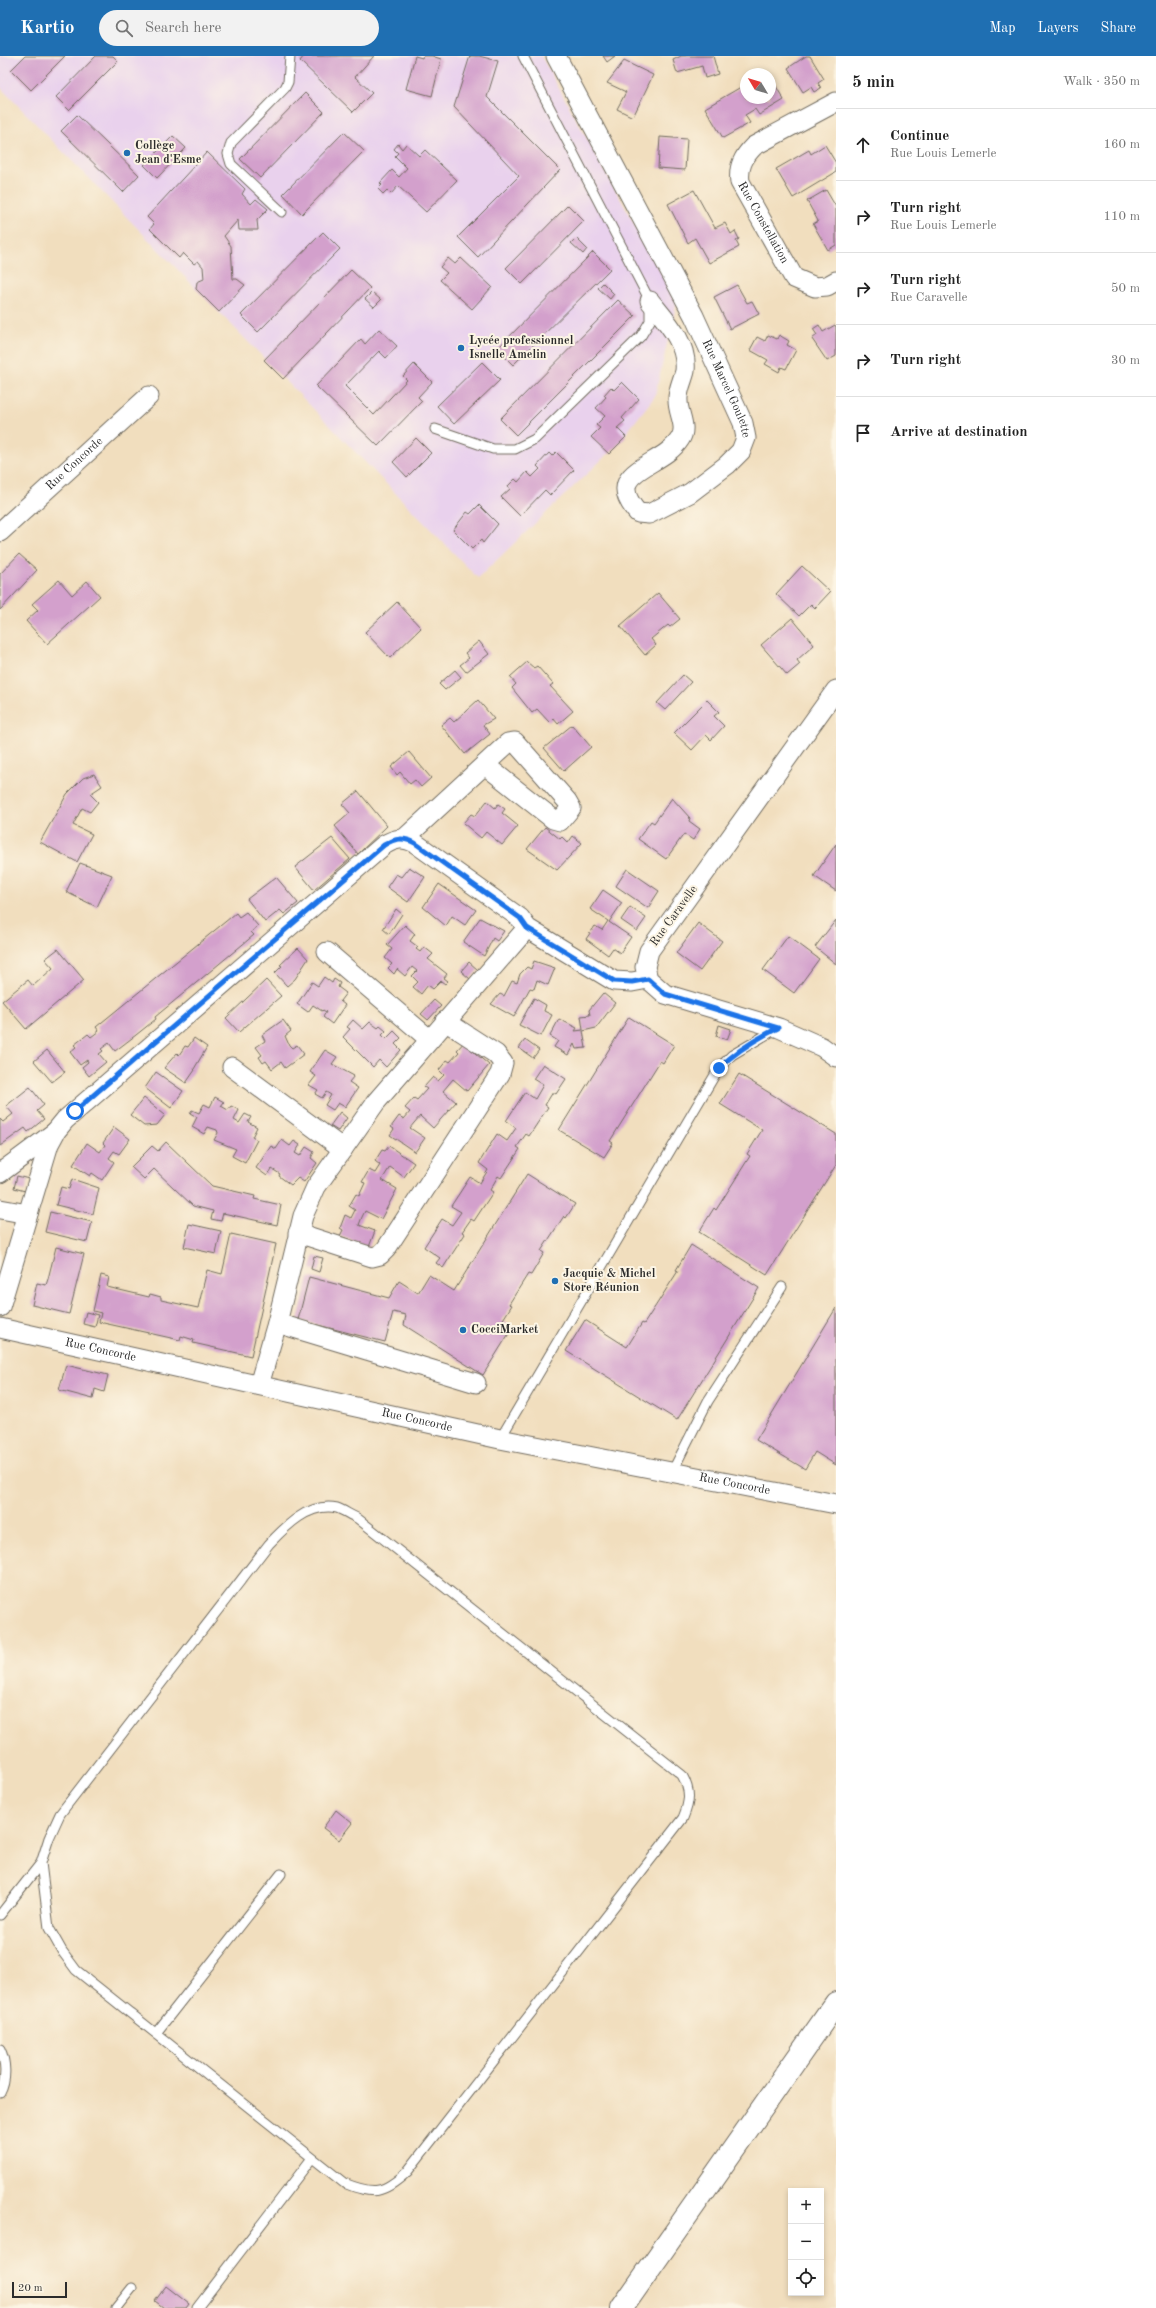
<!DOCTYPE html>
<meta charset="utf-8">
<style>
body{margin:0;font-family:"Old Standard TT",serif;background:#f2f2f2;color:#222}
.controls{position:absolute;right:12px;bottom:12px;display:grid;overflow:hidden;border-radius:0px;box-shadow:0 2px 6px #0003}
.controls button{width:36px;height:36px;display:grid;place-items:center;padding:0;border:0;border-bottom:1px solid #e0e0e0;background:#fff;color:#222;font:20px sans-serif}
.compass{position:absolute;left:740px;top:12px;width:36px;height:36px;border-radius:50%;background:#fff;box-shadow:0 2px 6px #0003;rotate:308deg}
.scale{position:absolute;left:12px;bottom:10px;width:55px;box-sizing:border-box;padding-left:4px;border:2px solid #2b2b2b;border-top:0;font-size:11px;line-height:14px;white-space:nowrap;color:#2b2b2b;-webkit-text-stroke:3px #fcf5e5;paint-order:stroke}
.stop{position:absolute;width:12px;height:12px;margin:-9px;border:3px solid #1a73e8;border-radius:50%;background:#fff}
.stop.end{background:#1a73e8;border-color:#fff;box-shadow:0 1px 4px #0008}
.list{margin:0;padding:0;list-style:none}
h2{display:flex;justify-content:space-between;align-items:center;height:52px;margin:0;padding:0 16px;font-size:17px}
h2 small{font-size:13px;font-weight:400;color:#767676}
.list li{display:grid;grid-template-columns:26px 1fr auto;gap:12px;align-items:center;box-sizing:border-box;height:72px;padding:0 16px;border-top:1px solid #e0e0e0}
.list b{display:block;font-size:15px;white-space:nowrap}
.list p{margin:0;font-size:13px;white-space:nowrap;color:#767676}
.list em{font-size:13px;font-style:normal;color:#767676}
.icon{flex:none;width:22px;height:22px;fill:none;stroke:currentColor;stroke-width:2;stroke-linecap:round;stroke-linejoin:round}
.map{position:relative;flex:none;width:836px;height:2252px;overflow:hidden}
header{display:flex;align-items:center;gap:24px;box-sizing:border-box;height:56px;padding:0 20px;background:#1f6fb2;color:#fff}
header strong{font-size:19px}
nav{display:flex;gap:22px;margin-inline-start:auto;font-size:14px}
.search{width:280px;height:36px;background:#f2f2f2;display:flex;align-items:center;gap:10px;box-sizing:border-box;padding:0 14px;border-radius:22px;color:#767676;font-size:15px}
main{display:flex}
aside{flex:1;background:#fff}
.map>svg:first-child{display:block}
.built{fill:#e9d1ed}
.building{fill:#d3a0cc}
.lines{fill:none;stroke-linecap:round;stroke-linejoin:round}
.service-casing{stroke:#706a5e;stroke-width:11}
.minor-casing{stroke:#706a5e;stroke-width:21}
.secondary-casing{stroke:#706a5e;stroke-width:24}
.service{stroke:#fff;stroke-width:9}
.minor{stroke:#fff;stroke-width:19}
.secondary{stroke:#fff;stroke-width:22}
.route{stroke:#1a73e8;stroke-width:5}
.poi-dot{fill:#1f6fb2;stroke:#fcf5e5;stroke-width:1.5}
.labels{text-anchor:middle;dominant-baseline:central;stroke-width:4;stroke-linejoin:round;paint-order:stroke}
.poi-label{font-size:12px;font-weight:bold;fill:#2b2b2b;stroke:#fcf5e5;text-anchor:start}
.street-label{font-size:12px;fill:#2b2b2b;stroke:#fcf5e5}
</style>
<header>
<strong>Kartio</strong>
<div class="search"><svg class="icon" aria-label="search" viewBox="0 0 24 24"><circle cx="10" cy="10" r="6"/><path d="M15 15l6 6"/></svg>Search here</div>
<nav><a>Map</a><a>Layers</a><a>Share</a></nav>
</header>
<main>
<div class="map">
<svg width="836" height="2252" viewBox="0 0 836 2252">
<rect width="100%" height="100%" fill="#fcf5e5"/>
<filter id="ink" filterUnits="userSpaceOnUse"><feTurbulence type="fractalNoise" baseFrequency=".025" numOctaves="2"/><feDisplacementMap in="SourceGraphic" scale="8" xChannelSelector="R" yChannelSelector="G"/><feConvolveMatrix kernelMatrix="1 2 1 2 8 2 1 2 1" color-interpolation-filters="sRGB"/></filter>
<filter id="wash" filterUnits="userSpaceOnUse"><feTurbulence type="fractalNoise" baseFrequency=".012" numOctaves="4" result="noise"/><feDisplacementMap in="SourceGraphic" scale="16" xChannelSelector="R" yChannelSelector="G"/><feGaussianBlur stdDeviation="0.9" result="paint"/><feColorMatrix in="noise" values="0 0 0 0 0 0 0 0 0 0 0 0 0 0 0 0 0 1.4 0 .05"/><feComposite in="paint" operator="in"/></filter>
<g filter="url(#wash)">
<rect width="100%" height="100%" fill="#f1debe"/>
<path class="built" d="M0,0h541l136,245 -22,95 -38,49 -139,133 -478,-491z"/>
<g id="blocks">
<path class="building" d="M25,0h40l-34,34 -20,-20z
M96,0h17l5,5 -49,49 -13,-13z
M304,0h70l-19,21 17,16 -19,19 -53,-51z
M415,0l7,2 1,-2h9l9,3 -9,37 -26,-7z
M470,0h9l19,5 -11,36 73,73 -82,87 -20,-20 61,-61 -65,-69z
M603,0h12l-8,6z
M681,0h32l5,18 -13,4 -3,-12 -25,7 -4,-13z
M806,0h4l14,23 -6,4 3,5 -7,4 -3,-5 -8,5 -15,-24z
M624,5l29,14 -20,42 -16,-8 9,-17 -19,-9z
M770,20l14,24 -25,15 -4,-6 -10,6 5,8 -27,15 -18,-30 41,-24v14h24z
M305,37l19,19 -64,66 -20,-19z
M77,59l62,60 -16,17 -62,-61z
M344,76l20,19 -62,63 -19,-20z
M173,80l13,12 -29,30 -13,-13z
M660,81l27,2 -2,31 -27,-2z
M398,88l4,5 4,-5 13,12 6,-6 32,30 -31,32 -28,-26 -7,8 -4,-4 -4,4 -5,-5 4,-4 -2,-2 12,-13 7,7 8,-9 -12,-12 3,-3 -4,-4z
M825,89l11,18v9l-43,26 -17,-29 33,-19 2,4z
M207,96l38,37 -3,5 9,10 5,-5 12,10 -11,11 1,10h-19l-1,-10 -14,16 7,10 2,33h4l8,6 -26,27 -23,-23 1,-7 7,-3 -1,-12 -5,-6 -4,3 -11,-11 -4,5 -29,-29 4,-5 -7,-7z
M694,134l21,38 10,-5 6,11 4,-3 4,8 -3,2 3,6 -30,16 -14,-25 -7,5 -20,-39z
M826,134l10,17v38l-8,5 -15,-26 5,-3 -11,-20z
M568,149l16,16 -62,63 -16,-16z
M323,176l17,17 -82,83 -17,-17z
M576,182l11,11 -4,5 -12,-11z
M593,196l17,17 -97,96 -16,-16z
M448,202l7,6 6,-6 31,29 -20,22 -32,-29 7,-7 -7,-6z
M351,214l19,18 -87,91 -19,-19z
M603,227l11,11 -4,5 -12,-11z
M737,229l10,18 5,-2 7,13 -29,15 -16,-32z
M372,236l9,8 -7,7 -9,-8z
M618,244l17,16 -119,119 -16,-16z
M819,269l4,7 12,-7 1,2v29l-9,5 -15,-22 5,-4 -4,-6z
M379,273l18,17 -11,12 -7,-7 -34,35 29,29 33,-35 -4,-4 11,-12 18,18 -14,15 4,4 -44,45 -62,-60 45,-47 4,5z
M768,279l9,4 2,-4 10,6 -2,4 9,5 -10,19 -5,-2 -2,5 -14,-8 3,-4 -18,-10 7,-13 8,4z
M482,306l18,18 -46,44 -17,-18z
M622,326l17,17 -17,19 3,3 -8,7 9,9 -17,17 -18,-17 9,-9 -4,-3 9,-9 -9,-8 10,-11 -2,-2 7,-8 3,3z
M416,382l15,15 -24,24 -14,-15z
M556,396l18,18 -24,25 -5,-5 -25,26 -19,-19 9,-8 -2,-3 7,-7 3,3 9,-10 5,5 8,-8 -3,-3 12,-13 3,3z
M479,449l19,19 -15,19 -2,-3 -9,9 -19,-19 14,-18 3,2z
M19,498l18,16 -37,40v-36z
M802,510l28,26 -15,16 -4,-4 -12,12 -23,-22z
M59,524l13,15 15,-14 13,15 -53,48 -21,-23 12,-11 -6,-6z
M658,537l22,26 -10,8 -2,-2 -17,14 5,6 -11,10 -25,-29z
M397,546l24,26 -31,30 -25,-26z
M792,562l22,27 -17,15 3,4 -13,11 -26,-30z
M479,585l10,13 -23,18 -6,-7 9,-7 -4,-5z
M527,606l7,6 3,-2 16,18 -3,2 23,25 -15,13 -5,-6 -4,4 -12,-13 -5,4 -20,-25 4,-4 -6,-7z
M455,614l6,7 -16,13 -6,-6z
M683,619l8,7 -26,28 -8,-7z
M478,644l16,19 -11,6 7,9 -25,20 -24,-29 9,-7 4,4z
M707,644l12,12 -5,4 10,10 -13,14 -5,-5 -14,15 -18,-17z
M572,669l19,22 -27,24 -20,-23z
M409,696l22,26 -10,9 -6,-7 -5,4 -10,-12 -3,3 -6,-8z
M94,718l8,12 -12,8 8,8 -8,10 -8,-4 -9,17 19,9 -15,28 -37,-20 27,-48 16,-16z
M358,735l29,35 -29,28 -23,-28 15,-13 -8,-9z
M672,742l18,20 -1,3 11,8 -7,11 -9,-6 -18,25 -28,-20 13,-18 3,2z
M487,745l8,7 3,-4 7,5 -3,4 16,13 -16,19 -16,-13 -5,6 -18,-15 8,-9 4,2z
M545,771l15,12 2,-2 6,6 5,-7 9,7 -25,27 -30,-21z
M332,782l18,21 -36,31 -19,-23z
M836,788v47l-22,-15z
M80,807l32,12 -15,32 -31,-15z
M409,811l16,10 -17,25 -21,-15 9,-13 5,3z
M627,813l32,22 -11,17 -32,-22z
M276,821l22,26 -14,11 -4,-4 -15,12 -18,-23z
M439,828l37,26 -11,15 -13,-9 -6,10 -23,-19z
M603,834l19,13 -13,19 22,15 -11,16 -7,-5 -5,7 -22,-16 9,-13 7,4 6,-9 -18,-12z
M630,851l16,11 -9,13 -16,-11z
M396,853l6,5 -13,20 -6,-5z
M246,856l12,14 -7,6 3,3 -99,82 1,2 -20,16 -21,16 -6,-8 -8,6 2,2 -4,3 7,8 -17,14 -7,-9 6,-5 -1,-2 -7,5 -10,-13 6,-5 -2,-2 14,-11 3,3 8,-6 -3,-4 140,-114 3,4z
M480,862l24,13 -7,10 -4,-3 -9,18 -21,-14z
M836,864v44l-21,-17z
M698,867l24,18 -22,30 -24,-18z
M405,869l10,9 -5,7 8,6 -2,2 4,3 4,-5 9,7 -5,5 19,15 -3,4 4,3 -3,3 -4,-3 -8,8 -5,-4 -7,9 -8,-7 5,-5 -6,-6 5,-5 -5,-4 -7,9 -8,-7 -3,5 -6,-6 4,-4 -7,-6 7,-9 -5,-4z
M788,880l31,23 -25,34 -31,-23z
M298,892l10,11 -13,20 -8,7 -12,-13 7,-7 -2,-1z
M58,893l26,31 -58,49 -24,-28 26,-21 5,6 20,-18 -8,-9z
M534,905l21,7 -7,17 -11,-5 -3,9 -4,-1 -16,29 -23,-13 9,-10 4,2 8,-15 5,2 3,-9 7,-7 4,2z
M469,906l9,8 -8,9 -9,-8z
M324,921l8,6 2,-4 6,4 -2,4 8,6 -6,8 5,4 -13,19 -9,-7 3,-5 -3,-2 -1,1 -9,-6 -5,7 -11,-8 15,-22 6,4z
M266,924l15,16 -42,36 -13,-14z
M603,937l12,10 -19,25 -13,3 3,17 -10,1 -2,-5 -6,11 -14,-8 4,-6 -8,-5 9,-17 18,9 -2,3 8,-1 -2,-14 9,-1 -1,-5z
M534,942l12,7 -2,6 8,4 -11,21 -22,-11z
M434,944l7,6 -13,14 -7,-6z
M629,961l45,28 -11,18 -3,-2 -50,80 3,2 -9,14 -45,-27z
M283,964l8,11 -6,5 4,9 3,3 5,-3 7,9 -19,14 -4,-6 -9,7 -6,-8 -3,2 -4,-6 3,-2 -6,-8 9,-6 -3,-6z
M353,964l10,9 7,-7 8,6 2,-2 6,5 -4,4 4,4 8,-8 7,7 -6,6 6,6 -15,17 -7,-7 -6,7 -30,-30 7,-8 -3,-2z
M719,969l12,4 -4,11 -11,-4z
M194,982l13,9 -13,22 1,1 -9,13 -22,-15 13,-15 2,2 6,-9 3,1z
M466,984l2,7 21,18 -22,26 -14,-12 -10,12 13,11 -23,26 -13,-12 -6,7 -4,5 15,10 -10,14 -25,-17 4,-6 -3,-2 8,-11 5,3 6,-7 -5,-4 9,-10 3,2 10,-11 -3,-2 9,-10 5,4 6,-6 -5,-5 8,-10 3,2 9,-10 -2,-2z
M525,984l14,10 -6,8 -14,-10z
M47,994l18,22 -13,10 -18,-21z
M325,994l12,7 -5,7 22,12 -5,6 9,6 -13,19 -7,-4 -5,7 -8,-5 6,-10 -5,-3 -4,6 -7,-4 3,-4 -9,-5 7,-9 -6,-4z
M543,1008l23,15 -10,15 -3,-2 -8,13 3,2 -19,29 -3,-2 -9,13 3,2 -19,29 -3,-2 -8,14 3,2 -19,29 -3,-2 -9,13 3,2 -22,34 -7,-5 4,-5 -16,-11 18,-28 10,6 9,-13 -10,-6 19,-29 10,6 8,-13 -9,-7 18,-29 10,7 9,-13 -10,-7 19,-29 10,7 8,-14 -10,-6z
M156,1016l27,19 -12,17 -26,-20z
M739,1018l97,60v31l-69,110 -68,-43 15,-24 2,2 34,-54 -3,-2 15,-24 -42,-26z
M30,1031l14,18 -7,6 7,8 -16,13 -3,-4 -25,18v-27l3,3 10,-8 -7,-8z
M215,1041l9,5 -3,4 7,4 3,-4 8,4 -5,10 5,3 6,-9 6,3 -3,5 9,5 -5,10 5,3 -12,23 -13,-7 4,-7 -22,-9 4,-7 -1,-3 -9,-3 -4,7 -12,-7 5,-10 -7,-4 2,-3 7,3 5,-9 6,3z
M144,1042l21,17 -8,10 -13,1 -14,-11z
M340,1056l7,6 -9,13 -8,-5z
M114,1071l16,12 -11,15 -5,-3 -5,7 5,4 -12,18 -10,-7 -2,3 -17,-11 14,-22 13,9 5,-7 -2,-2z
M282,1084l8,6 4,-5 6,4 -5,8 5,3 6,-9 8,5 -3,6 6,5 -13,19 -6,-4 -7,7 -12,-9 1,-2 -8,-5 -5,7 -11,-8 15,-22 5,3z
M166,1086l46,44 43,10 -1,3 27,6 -4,20 -54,-12 -2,8 -10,-2 2,-8 -20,-5 -39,-37 -10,10 -13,-12 21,-21 6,5z
M389,1090l25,17 -10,14 -14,-10 -5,8 -3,5 15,9 -16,30 -16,-8 -3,6 -3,8 16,6 -6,16 -29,-11 3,-6 -3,-2 5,-13 6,3 4,-8 -6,-4 7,-12 3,2 6,-13 -3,-1 7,-12 6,3 5,-8 -5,-4 7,-11 3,1z
M527,1118l48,30 -9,14 -2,-2 -23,35 3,2 -13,22 -3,-1 -19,30 3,1 -10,16 11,6 -30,48 -79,-50 2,-10 -13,-3 -8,30 -87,-22 11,-43 80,21 10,-17 19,12 11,-18 25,16z
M17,1120l12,3 -4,12 -11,-3z
M72,1123l27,9 -6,26 -37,-9 5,-18 8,2z
M50,1156l42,10 -5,20 -42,-10z
M189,1168l32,7 -5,23 -32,-7z
M231,1178l45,10 -25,112 -58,-13 1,-3 -13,-4 -1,4 -81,-18 2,-9 -8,-2 8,-36 8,2 -2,10 42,10 1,-3 11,3v3l37,8 9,-38 15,4z
M691,1189l68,43 -82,132 -111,-69 19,-31 42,27 15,-24 2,1 34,-53 -2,-1z
M56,1191l28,7 -15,60 -37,-9 5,-22 9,2 2,-6z
M314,1200l9,2 -4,14 -8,-3z
M836,1252v157l-21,-13 -10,17 -49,-29z
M86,1256l12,3 -3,12 -12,-3z
M66,1309l42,10 -4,17 -9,-3 -2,10 -34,-9z
M336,1754l16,13 -13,17 -16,-12z
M166,2230l23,18 -3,4h-22l-9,-7z"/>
</g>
</g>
<g filter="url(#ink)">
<use href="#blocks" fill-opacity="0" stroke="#706a5e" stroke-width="1"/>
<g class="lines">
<defs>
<path id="service" d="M282,156l-51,-48 -3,-10 3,-11 54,-55 3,-6 2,-26
M435,373l58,20h22l20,-10 106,-103 9,-15v-20l-127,-245
M500,1383l219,-371 13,-13 44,-26
M672,1416l36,-71 74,-114
M0,1859l41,-52 8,-25 11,-24 209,-270c17,-18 40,-42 68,-36 6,2 13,7 20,10l325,257c9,16 8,26 1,43l-276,354c-24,22 -33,23 -63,11l-268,-213 -14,-19 -13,-23 -8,-65
M156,1977l125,-159
M0,1993c6,12 7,31 0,44
M116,2252l16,-20
M197,2252l115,-150"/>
<g id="minor">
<path id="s1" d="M556,0l138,260 49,107 3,15 -5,13 -14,14 -37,28 -41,21 -11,-1c-38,-43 24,-45 42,-74 8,-12 -2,-25 -2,-38 -1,-10 5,-21 7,-30 3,-28 -19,-50 -35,-70"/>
<path id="s2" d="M836,46l-82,44c-11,11 -16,21 -14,36l54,96 21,9 12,-1 9,-5"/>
<path id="s3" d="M0,476l149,-136"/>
<path d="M836,634l-187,261 -4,16 3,12 17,15 114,34 43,19 14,10"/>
<path d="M405,782l103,-95 7,-1 52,59 4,7 -11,13 -7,-2 -68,-54"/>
<path d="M327,896l102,87"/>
<path d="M232,1011l111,82"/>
<path d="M0,1117l55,-41"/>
<path d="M0,1153l28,5"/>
<path d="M298,1177l74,24 8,-2 6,-6 114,-175 3,-11 -7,-9 -51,-33"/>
<path d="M0,1251l49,-163 7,-13 9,-11 319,-275c12,-7 19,-8 31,-2l105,75 7,10 87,53 18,1 16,-3"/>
<path d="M277,1267l199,60"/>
<path id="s4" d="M0,1272l500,111 336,65"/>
<path d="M259,1329l18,-62 26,-107 13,-29 60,-85 151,-174"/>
</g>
<path id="secondary" d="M622,2252l214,-305"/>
</defs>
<use href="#service" class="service-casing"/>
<use href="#minor" class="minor-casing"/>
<use href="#secondary" class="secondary-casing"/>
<use href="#service" class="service"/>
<use href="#minor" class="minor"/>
<use href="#secondary" class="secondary"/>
</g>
</g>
<g class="lines" filter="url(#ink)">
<path class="route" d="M75,1055l309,-266c12,-7 19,-8 31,-2l105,75 7,10 87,53 18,1 16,-3 17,15 113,34c-22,11 -42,23 -59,40"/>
</g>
<g class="poi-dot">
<circle cx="127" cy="97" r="4"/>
<circle cx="461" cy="292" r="4"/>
<circle cx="555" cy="1225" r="4"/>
<circle cx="463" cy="1274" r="4"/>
</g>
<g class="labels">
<g class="poi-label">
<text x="135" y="90">Collège<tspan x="135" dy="14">Jean d'Esme</tspan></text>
<text x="469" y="285">Lycée professionnel<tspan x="469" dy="14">Isnelle Amelin</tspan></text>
<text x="563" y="1218">Jacquie &amp; Michel<tspan x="563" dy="14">Store Réunion</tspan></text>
<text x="471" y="1274">CocciMarket</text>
</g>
<g class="street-label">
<text stroke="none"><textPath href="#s2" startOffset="180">Rue Constellation</textPath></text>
<text stroke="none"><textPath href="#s1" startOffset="374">Rue Marcel Goulette</textPath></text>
<text stroke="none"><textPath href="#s3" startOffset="101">Rue Concorde</textPath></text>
<text transform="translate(674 860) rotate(-54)">Rue Caravelle</text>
<text stroke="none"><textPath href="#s4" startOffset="103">Rue Concorde</textPath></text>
<text stroke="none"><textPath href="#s4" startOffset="427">Rue Concorde</textPath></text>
<text stroke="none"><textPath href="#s4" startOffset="751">Rue Concorde</textPath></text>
</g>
</g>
</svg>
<div class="controls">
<button>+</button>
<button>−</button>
<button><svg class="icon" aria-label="locate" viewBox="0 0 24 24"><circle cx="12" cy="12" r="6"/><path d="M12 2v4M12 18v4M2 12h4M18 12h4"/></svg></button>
</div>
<svg class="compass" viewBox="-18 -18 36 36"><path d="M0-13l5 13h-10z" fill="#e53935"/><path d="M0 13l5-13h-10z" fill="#767676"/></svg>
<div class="scale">20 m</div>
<div class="stop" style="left:75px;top:1055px"></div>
<div class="stop end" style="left:719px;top:1012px"></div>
</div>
<aside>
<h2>5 min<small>Walk · 350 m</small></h2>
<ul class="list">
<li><svg class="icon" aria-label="ahead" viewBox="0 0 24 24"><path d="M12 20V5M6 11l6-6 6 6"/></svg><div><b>Continue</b><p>Rue Louis Lemerle</p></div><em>160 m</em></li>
<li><svg class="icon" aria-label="right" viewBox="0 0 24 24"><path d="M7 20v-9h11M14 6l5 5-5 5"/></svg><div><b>Turn right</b><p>Rue Louis Lemerle</p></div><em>110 m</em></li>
<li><svg class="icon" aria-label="right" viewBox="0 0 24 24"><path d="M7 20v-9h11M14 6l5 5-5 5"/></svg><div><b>Turn right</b><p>Rue Caravelle</p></div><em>50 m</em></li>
<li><svg class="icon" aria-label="right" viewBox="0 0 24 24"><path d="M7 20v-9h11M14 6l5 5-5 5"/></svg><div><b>Turn right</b></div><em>30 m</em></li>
<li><svg class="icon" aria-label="arrive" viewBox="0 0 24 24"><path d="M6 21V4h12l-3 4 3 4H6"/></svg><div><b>Arrive at destination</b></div></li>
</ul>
</aside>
</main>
